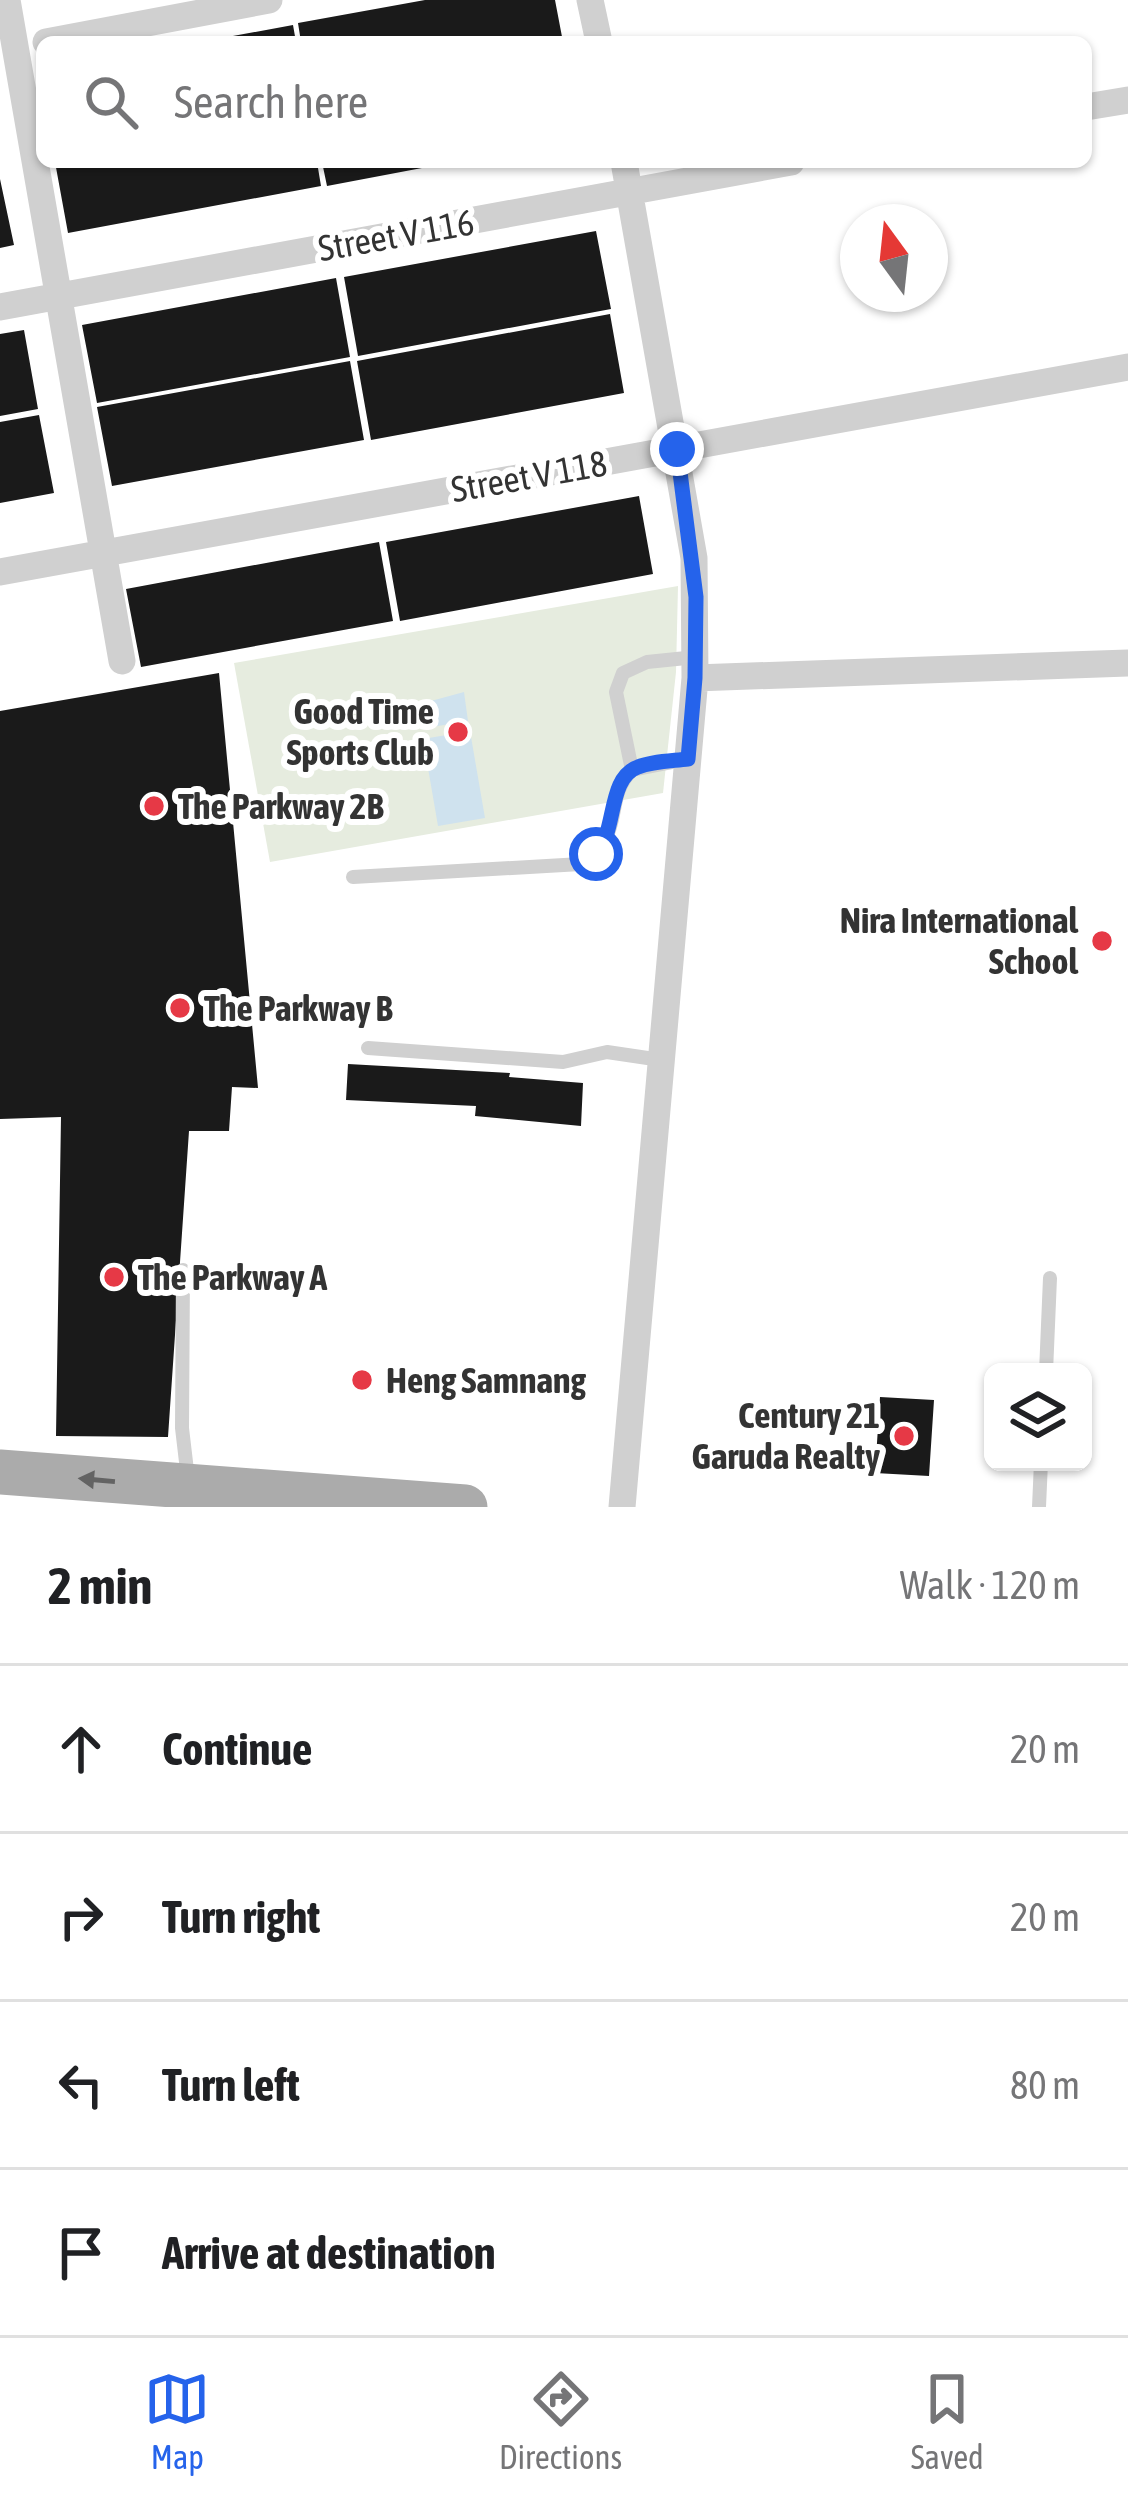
<!DOCTYPE html>
<meta charset="utf-8">
<style>
body{margin:0;font-family:"Asap Condensed",sans-serif;background:#f2f2f2;color:#202124}
.controls{position:absolute;right:36px;bottom:36px;display:grid;overflow:hidden;border-radius:18px;box-shadow:0 3px 9px #0004}
.controls button{width:108px;height:108px;display:grid;place-items:center;padding:0;border:0;border-bottom:3px solid #e0e0e0;background:#fff;color:#202124;font:60px sans-serif}
.compass{position:absolute;left:840px;top:204px;width:108px;height:108px;border-radius:50%;background:#fff;box-shadow:0 3px 9px #0004;rotate:345deg}
.stop{position:absolute;width:36px;height:36px;margin:-27px;border:9px solid #2563eb;border-radius:50%;background:#fff}
.stop.end{background:#2563eb;border-color:#fff;box-shadow:0 3px 12px #0008}
.list{margin:0;padding:0;list-style:none}
h2{display:flex;justify-content:space-between;align-items:center;height:156px;margin:0;padding:0 48px;font-size:51px}
h2 small{font-size:39px;font-weight:400;color:#757577}
.list li{display:grid;grid-template-columns:78px 1fr auto;gap:36px;align-items:center;box-sizing:border-box;height:168px;padding:0 48px;border-top:3px solid #e0e0e0}
.list b{display:block;font-size:45px;white-space:nowrap}
.list em{font-size:39px;font-style:normal;color:#757577}
.icon{flex:none;width:66px;height:66px;fill:none;stroke:currentColor;stroke-width:2;stroke-linecap:round;stroke-linejoin:round}
.map{position:relative;flex:none;width:1128px;height:1507px;overflow:hidden}
.search{position:absolute;background:#fff;box-shadow:0 3px 9px #0004;left:36px;right:36px;top:36px;height:132px;display:flex;align-items:center;gap:30px;box-sizing:border-box;padding:0 42px;border-radius:18px;color:#757577;font-size:45px}
.sheet{height:828px;background:#fff}
nav{display:flex;justify-content:space-around;align-items:center;box-sizing:border-box;height:168px;border-top:3px solid #e0e0e0;background:#fff;font-size:33px;color:#757577}
nav a{display:grid;justify-items:center;gap:6px}
nav .on{color:#2563eb}
.map>svg:first-child{display:block}
.green{fill:#e6ecdf}
.water{fill:#cfe2ee}
.building{fill:#1a1a1a}
.lines{fill:none;stroke-linecap:round;stroke-linejoin:round}
.service{stroke:#d0d0d0;stroke-width:14}
.minor{stroke:#d0d0d0;stroke-width:27}
.primary{stroke:#ababab;stroke-width:45}
.oneway{fill:#636363}
.route{stroke:#2563eb;stroke-width:15}
.poi-dot{fill:#e63946;stroke:#fff;stroke-width:4.5}
.labels{text-anchor:middle;dominant-baseline:central;stroke-width:12;stroke-linejoin:round;paint-order:stroke}
.street-label{font-size:36px;fill:#333;stroke:#fff}
.poi-label{font-size:36px;font-weight:bold;fill:#333;stroke:#fff;text-anchor:start}
</style>
<div class="map">
<svg width="1128" height="1507" viewBox="0 0 1128 1507">
<rect width="100%" height="100%" fill="#fff"/>
<path class="green" d="M678,586l-2,86 -13,121 -393,69 -36,-199z"/>
<path class="water" d="M464,692l4,29 -48,8v-25z
M470,731l15,87 -47,8 -15,-87z"/>
<path class="building" d="M425,0h130l8,42h-262l-3,-19z
M293,25l3,17h-85v-2z
M55,162h262l4,24 -253,47z
M322,162h121v2l-116,22z
M0,179l14,66 -14,3z
M596,231l15,78 -253,47 -14,-79z
M336,278l14,79 -253,46 -15,-78z
M610,314l14,79 -253,47 -14,-79z
M24,330l14,79 -38,7v-82z
M350,361l14,79 -252,46 -15,-79z
M39,415l15,78 -54,10v-81z
M639,496l14,78 -253,47 -14,-79z
M379,542l14,79 -252,46 -15,-78z
M219,673l39,415 -26,-1 -3,44h-40l-21,306 -112,-1 5,-319 -61,2v-408z
M348,1064l162,9 -1,4 74,6 -2,43 -106,-10 1,-10 -130,-6z
M880,1397l54,3 -5,76 -54,-3z"/>
<g class="lines">
<path class="service" d="M632,770l-16,-78 7,-19 24,-11 49,-5
M353,877l228,-13c46,-29 21,-64 51,-94l56,-11
M368,1048l195,14 44,-10 54,8
M183,1270l-1,158 6,51
M1046,1372l4,-94
M1039,1507l2,-45"/>
<path class="minor" d="M7,0l115,661
M590,0l9,42
M46,42l223,-42
M1086,107l42,-7
M0,307l791,-145
M0,572l1128,-205
M695,678l433,-15
M622,1507l73,-829 -1,-120 -70,-396"/>
<path class="primary" d="M0,1472l465,35"/>
</g>
<defs><path id="oneway-solid" d="M-6-.8H1V-3.2L6.5 0L1 3.2V.8H-6Z" transform="scale(3)"/></defs>
<use class="oneway" href="#oneway-solid" transform="translate(97 1480) rotate(-175)"/>
<g class="lines">
<path class="route" d="M596,854c21,-22 11,-76 42,-87 15,-6 34,-6 50,-8l7,-81 1,-81 -19,-148"/>
</g>
<g class="poi-dot">
<circle cx="458" cy="732" r="12"/>
<circle cx="154" cy="806" r="12"/>
<circle cx="1102" cy="941" r="12"/>
<circle cx="180" cy="1008" r="12"/>
<circle cx="114" cy="1277" r="12"/>
<circle cx="362" cy="1380" r="12"/>
<circle cx="904" cy="1436" r="12"/>
</g>
<g class="labels">
<g class="street-label">
<text transform="translate(396 235) rotate(-10)">Street V 116</text>
<text transform="translate(529 476) rotate(-10)">Street V 118</text>
</g>
<g class="poi-label">
<text x="434" y="711" text-anchor="end">Good Time<tspan x="434" dy="41">Sports Club</tspan></text>
<text x="178" y="806">The Parkway 2B</text>
<text x="1078" y="920" text-anchor="end">Nira International<tspan x="1078" dy="41">School</tspan></text>
<text x="204" y="1008">The Parkway B</text>
<text x="138" y="1277">The Parkway A</text>
<text x="386" y="1380">Heng Samnang</text>
<text x="880" y="1415" text-anchor="end">Century 21<tspan x="880" dy="41">Garuda Realty</tspan></text>
</g>
</g>
</svg>
<div class="controls">
<button><svg class="icon" aria-label="layers" viewBox="0 0 24 24"><path d="M12 4l9 5-9 5-9-5zM3 14l9 5 9-5"/></svg></button>
</div>
<svg class="compass" viewBox="-18 -18 36 36"><path d="M0-13l5 13h-10z" fill="#e53935"/><path d="M0 13l5-13h-10z" fill="#757577"/></svg>
<div class="stop" style="left:596px;top:854px"></div>
<div class="stop end" style="left:677px;top:449px"></div>
<div class="search"><svg class="icon" aria-label="search" viewBox="0 0 24 24"><circle cx="10" cy="10" r="6"/><path d="M15 15l6 6"/></svg>Search here</div>
</div>
<section class="sheet">
<h2>2 min<small>Walk · 120 m</small></h2>
<ul class="list">
<li><svg class="icon" aria-label="ahead" viewBox="0 0 24 24"><path d="M12 20V5M6 11l6-6 6 6"/></svg><div><b>Continue</b></div><em>20 m</em></li>
<li><svg class="icon" aria-label="right" viewBox="0 0 24 24"><path d="M7 20v-9h11M14 6l5 5-5 5"/></svg><div><b>Turn right</b></div><em>20 m</em></li>
<li><svg class="icon" aria-label="left" viewBox="0 0 24 24"><path d="M17 20v-9H6M10 6l-5 5 5 5"/></svg><div><b>Turn left</b></div><em>80 m</em></li>
<li><svg class="icon" aria-label="arrive" viewBox="0 0 24 24"><path d="M6 21V4h12l-3 4 3 4H6"/></svg><div><b>Arrive at destination</b></div></li>
</ul>
</section>
<nav>
<a class="on"><svg class="icon" aria-label="map" viewBox="0 0 24 24"><path d="M3 6l6-2 6 2 6-2v14l-6 2-6-2-6 2zM9 4v14M15 6v14"/></svg>Map</a>
<a><svg class="icon" aria-label="directions" viewBox="0 0 24 24"><path d="M12 3l9 9-9 9-9-9zM9 14v-3h6M13 9l2 2-2 2"/></svg>Directions</a>
<a><svg class="icon" aria-label="saved" viewBox="0 0 24 24"><path d="M7 4h10v16l-5-4-5 4z"/></svg>Saved</a>
</nav>
